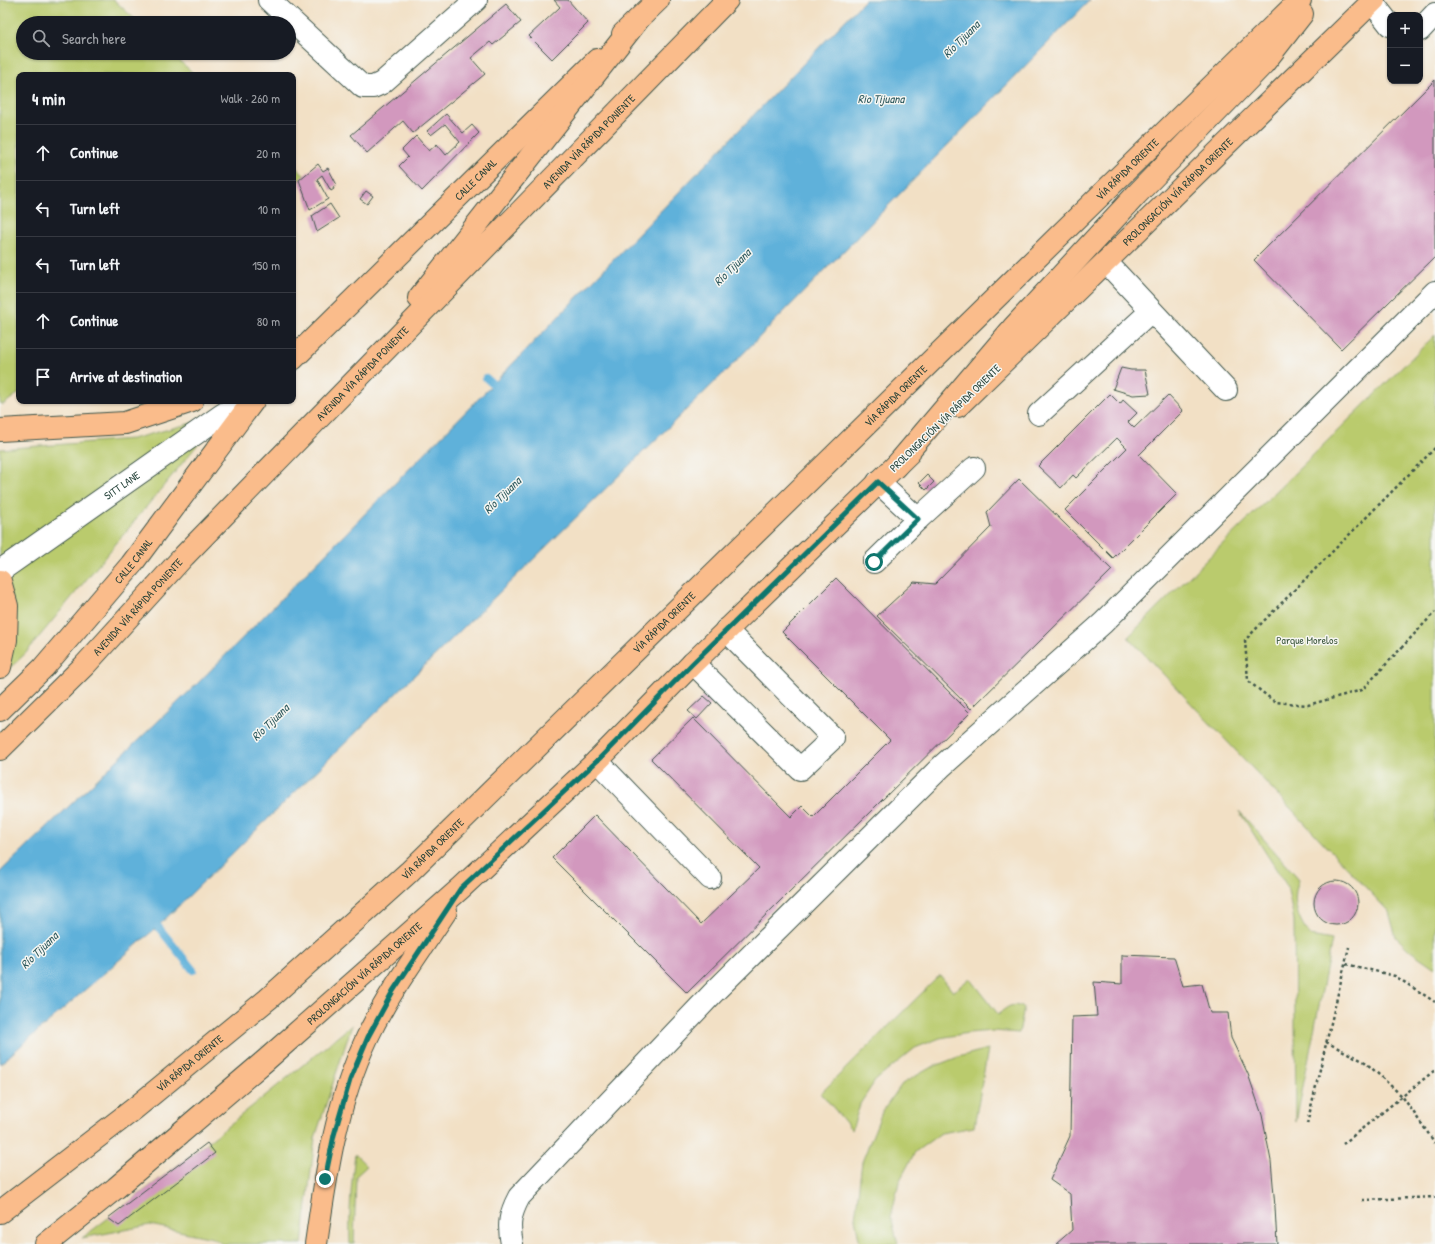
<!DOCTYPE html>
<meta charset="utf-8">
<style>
body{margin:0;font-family:"Patrick Hand",sans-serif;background:#242831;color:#f1f3f6}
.controls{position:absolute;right:12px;top:12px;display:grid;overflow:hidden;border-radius:8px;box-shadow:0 1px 3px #0004}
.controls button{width:36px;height:36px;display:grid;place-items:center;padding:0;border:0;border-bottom:1px solid #363941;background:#171b24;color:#f1f3f6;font:20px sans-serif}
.stop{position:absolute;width:12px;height:12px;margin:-9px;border:3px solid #0f766e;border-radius:50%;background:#fff}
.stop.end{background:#0f766e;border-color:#fff;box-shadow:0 1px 4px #0008}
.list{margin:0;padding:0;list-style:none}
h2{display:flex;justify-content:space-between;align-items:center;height:52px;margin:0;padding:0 16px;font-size:17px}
h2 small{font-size:13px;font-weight:400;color:#9ea1a6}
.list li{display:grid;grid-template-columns:26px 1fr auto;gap:12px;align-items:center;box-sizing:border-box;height:56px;padding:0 16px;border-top:1px solid #363941}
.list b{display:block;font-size:15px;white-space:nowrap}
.list em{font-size:13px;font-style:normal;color:#9ea1a6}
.icon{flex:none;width:22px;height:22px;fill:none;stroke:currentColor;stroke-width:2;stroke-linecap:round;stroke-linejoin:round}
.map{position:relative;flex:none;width:1435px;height:1244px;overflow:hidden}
.search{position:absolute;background:#171b24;box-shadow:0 1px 3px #0004;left:16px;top:16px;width:280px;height:44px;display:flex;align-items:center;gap:10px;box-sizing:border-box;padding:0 14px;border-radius:22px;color:#9ea1a6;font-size:15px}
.panel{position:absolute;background:#171b24;box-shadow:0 1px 3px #0004;left:16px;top:72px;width:280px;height:332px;border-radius:8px}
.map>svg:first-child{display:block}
.green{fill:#bacb6d;stroke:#6c8450}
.water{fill:#5eb1da;stroke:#3e7787}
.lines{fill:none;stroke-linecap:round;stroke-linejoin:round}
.stream{stroke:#5eb1da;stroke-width:8}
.building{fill:#d298be}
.minor-casing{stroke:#3f554a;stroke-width:24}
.major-casing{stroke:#3f554a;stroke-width:24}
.highway-casing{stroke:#3f554a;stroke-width:24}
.path{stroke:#3f554a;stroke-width:2.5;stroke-dasharray:3 3;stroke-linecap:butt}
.minor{stroke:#fff;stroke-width:22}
.major{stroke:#fabc8b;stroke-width:22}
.highway{stroke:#fabc8b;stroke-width:22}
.route{stroke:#0f766e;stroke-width:5}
.labels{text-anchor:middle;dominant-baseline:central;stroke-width:3;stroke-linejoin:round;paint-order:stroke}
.street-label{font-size:11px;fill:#1f3d34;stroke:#f6f6f2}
.park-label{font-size:11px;fill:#3e593f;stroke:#f6f6f2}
.water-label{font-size:12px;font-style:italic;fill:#2f5a5e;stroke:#f6f6f2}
</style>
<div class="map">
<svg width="1435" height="1244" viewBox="0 0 1435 1244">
<rect width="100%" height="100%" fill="#f6f6f2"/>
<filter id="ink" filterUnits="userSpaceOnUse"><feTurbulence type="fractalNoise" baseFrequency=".025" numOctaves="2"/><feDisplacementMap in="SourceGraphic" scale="8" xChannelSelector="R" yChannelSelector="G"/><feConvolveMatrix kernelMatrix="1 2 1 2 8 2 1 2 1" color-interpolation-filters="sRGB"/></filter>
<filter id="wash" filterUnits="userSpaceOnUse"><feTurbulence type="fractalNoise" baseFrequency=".012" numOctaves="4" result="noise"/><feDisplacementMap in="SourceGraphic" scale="16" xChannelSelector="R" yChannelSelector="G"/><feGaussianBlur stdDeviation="0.9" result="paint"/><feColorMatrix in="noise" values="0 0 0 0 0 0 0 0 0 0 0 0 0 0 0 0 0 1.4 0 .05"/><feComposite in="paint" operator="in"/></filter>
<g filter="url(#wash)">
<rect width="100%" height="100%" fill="#f2e0c5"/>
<path class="green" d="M0,0h114l25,23h-116v30h148l24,22h-176v318l-15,11h-4z
M293,165l12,11 -12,9z
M1435,335v633l-26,-18 -13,-13 -7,-25 -261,-275z
M222,415l-197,239 -25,23v-228l132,-10z
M1239,811l60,68c-8,24 -2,37 11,57l22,4 -36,182 -2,-202 -7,-34z
M940,975l13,17 17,-14 28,36c10,-7 13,-12 26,-6l-5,25 -26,-2 -25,2 -28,5 -25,10 -40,33 -15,23 -8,26 -31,-37z
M352,1025l-37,113 -13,106h-80l-9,-6 -63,-13 -68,13 125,-95z
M988,1049l-14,78 -33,6 -26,19 -16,30 -8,35 7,27h-38l-5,-26 7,-56 20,-50 20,-28 28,-16 28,-11z
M355,1154l12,12 -11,10 -2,68h-4c-1,-30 1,-60 5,-90z"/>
<path class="water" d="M865,0h225l-364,371 -570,557 -156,136v-192l197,-188 296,-300z"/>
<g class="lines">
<path class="stream" d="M486,378l15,13
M151,918l42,52"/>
</g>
<g id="blocks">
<path class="building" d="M554,0h14l20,23 -36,36 -23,-23 31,-29z
M506,4l15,18 -28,23 -3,-3 -19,16 14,16 -72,59 -10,-12 -36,32 -16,-18z
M1435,80v177l-94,92 -87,-89z
M446,114l17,19 9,-8 7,8 -57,58 -23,-25 9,-9 -6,-7 14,-14 13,15 8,-7 9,11 14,-13 -15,-18 -14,11 -4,-4z
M318,164l5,7 5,-3 9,17 -4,2 1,2 -3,2 -9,-16 -5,4 11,20 -18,11 -11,-30z
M366,191l7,5 -6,8 -7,-5z
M330,204l9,14 -22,14 -5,-16z
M1121,368l10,2h14l5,24 -17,1 -20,-6z
M1110,394l10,10 3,-4 14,13 -9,9 6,6 34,-33 15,16 -44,44 38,39 -64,64 -48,-48 62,-62 -10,-10 -41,40 -3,-3 -12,13 -23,-22z
M927,475l7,7 -8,8 -7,-7z
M1019,479l93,91 -141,139 -94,-93 37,-34 21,2 56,-57 -4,-15z
M836,578l134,135 -283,280 -135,-135 43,-43 106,109 58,-56 -108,-109 42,-41 98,99 11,-11 11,11 77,-77 -108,-108z
M704,696l8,7 -15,16 -9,-8z
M1314 903a22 22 0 1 1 44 0a22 22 0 1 1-44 0Z
M1122,955l52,2 9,29 19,-2 8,29h18l3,25 17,36 14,41 9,46 4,46 2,37h-221l16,-14 -2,-36 -20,-14 20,-44 2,-119 25,-1 -3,-34 28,2z
M207,1143l8,10 -96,73 -11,-8z"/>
</g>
</g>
<g filter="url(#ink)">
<use href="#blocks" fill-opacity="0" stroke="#3f554a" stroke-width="1"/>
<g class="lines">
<defs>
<g id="minor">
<path d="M269,0l94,87h10l9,-4 94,-83"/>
<path d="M1372,2l18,23"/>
<path d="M1420,30l15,-16"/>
<path d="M1106,262l120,128"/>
<path d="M1039,414l112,-103"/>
<path d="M878,482l40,37"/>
<path d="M874,562l44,-43 56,-51"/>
<path id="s1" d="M0,571l222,-156 22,-14"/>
<path d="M693,663l107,106 33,-31 -107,-108"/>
<path d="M597,761l113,117"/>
<path d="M512,1244c-4,-20 -2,-30 7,-47l194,-204 229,-227 161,-143 332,-331"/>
</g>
<g id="major">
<path d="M623,34l35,-34"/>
<path id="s2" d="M293,359l304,-299"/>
<path id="s3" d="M958,406l416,-406"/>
<path d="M0,430l125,-7 67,-22"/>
<path d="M0,581l7,25 -1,34 -6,27"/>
<path id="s4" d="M0,710l43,-42 88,-103 122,-164"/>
<path id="s5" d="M46,1244l70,-56 150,-128 195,-172 136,-127 96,-98 216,-210"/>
<path d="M316,1244c10,-71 20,-140 51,-206 21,-45 52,-86 79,-127"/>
</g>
<g id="highway">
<path d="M419,298l218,-277"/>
<path d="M895,467l118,-139 123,-133 127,-131 39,-50"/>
<path id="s6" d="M0,749l85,-84 99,-109 543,-556"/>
<path id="s7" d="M0,1212l134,-103 134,-110 141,-127 891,-872"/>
</g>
</defs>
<use href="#minor" class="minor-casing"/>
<use href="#major" class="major-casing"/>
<use href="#highway" class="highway-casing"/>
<path class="path" d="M1435,448l-190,192 3,41 27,21 33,3 54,-15 73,-78
M1346,964l49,12 40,26
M1326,1042l39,20 37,34 33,47
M1307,1124l42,-177
M1343,1144l92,-74
M1362,1200l73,-3"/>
<use href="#minor" class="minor"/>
<use href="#major" class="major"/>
<use href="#highway" class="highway"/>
</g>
</g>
<g class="lines" filter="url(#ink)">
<path class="route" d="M325,1179l9,-44 16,-55 18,-43 25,-46 68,-103 136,-127 96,-98 185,-181 40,37 -44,43"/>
</g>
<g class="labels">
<g class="street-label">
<text stroke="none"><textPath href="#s6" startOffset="846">AVENIDA VÍA RÁPIDA PONIENTE</textPath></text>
<text stroke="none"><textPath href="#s7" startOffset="1537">VÍA RÁPIDA ORIENTE</textPath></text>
<text stroke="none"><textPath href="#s2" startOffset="256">CALLE CANAL</textPath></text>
<text stroke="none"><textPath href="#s3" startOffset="307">PROLONGACIÓN VÍA RÁPIDA ORIENTE</textPath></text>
<text stroke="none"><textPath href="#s6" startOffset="522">AVENIDA VÍA RÁPIDA PONIENTE</textPath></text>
<text stroke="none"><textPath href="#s7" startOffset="1213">VÍA RÁPIDA ORIENTE</textPath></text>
<text transform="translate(945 418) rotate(-44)">PROLONGACIÓN VÍA RÁPIDA ORIENTE</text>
<text stroke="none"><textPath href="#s1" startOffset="149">SITT LANE</textPath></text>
<text stroke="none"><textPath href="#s4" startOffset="200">CALLE CANAL</textPath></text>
<text stroke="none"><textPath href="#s6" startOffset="198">AVENIDA VÍA RÁPIDA PONIENTE</textPath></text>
<text stroke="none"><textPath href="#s7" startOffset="889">VÍA RÁPIDA ORIENTE</textPath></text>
<text stroke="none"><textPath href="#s7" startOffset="565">VÍA RÁPIDA ORIENTE</textPath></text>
<text stroke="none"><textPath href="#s5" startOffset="418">PROLONGACIÓN VÍA RÁPIDA ORIENTE</textPath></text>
<text stroke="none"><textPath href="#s7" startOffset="241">VÍA RÁPIDA ORIENTE</textPath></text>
</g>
<g class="park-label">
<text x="1307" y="640">Parque Morelos</text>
</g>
<g class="water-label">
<text transform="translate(961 39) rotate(-45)">Río Tijuana</text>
<text x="881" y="98">Rio Tijuana</text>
<text transform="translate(732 267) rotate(-45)">Río Tijuana</text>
<text transform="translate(502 495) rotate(-44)">Río Tijuana</text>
<text transform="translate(270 722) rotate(-44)">Río Tijuana</text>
<text transform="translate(39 950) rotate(-44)">Río Tijuana</text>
</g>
</g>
</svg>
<div class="controls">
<button>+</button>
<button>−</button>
</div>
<div class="stop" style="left:874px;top:562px"></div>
<div class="stop end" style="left:325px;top:1179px"></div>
<div class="search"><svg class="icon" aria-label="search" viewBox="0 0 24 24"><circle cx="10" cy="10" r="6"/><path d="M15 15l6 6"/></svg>Search here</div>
<section class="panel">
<h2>4 min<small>Walk · 260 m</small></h2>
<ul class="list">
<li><svg class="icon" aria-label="ahead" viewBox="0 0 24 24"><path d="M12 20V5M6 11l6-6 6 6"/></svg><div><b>Continue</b></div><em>20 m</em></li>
<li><svg class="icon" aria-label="left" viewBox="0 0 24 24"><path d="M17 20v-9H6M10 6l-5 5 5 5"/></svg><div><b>Turn left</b></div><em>10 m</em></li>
<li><svg class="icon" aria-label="left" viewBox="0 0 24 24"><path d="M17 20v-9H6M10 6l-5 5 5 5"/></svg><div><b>Turn left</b></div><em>150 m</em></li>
<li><svg class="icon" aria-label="ahead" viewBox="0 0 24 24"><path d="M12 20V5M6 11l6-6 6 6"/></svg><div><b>Continue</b></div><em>80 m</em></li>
<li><svg class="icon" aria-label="arrive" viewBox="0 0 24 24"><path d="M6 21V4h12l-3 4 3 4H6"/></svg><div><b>Arrive at destination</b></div></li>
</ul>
</section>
</div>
